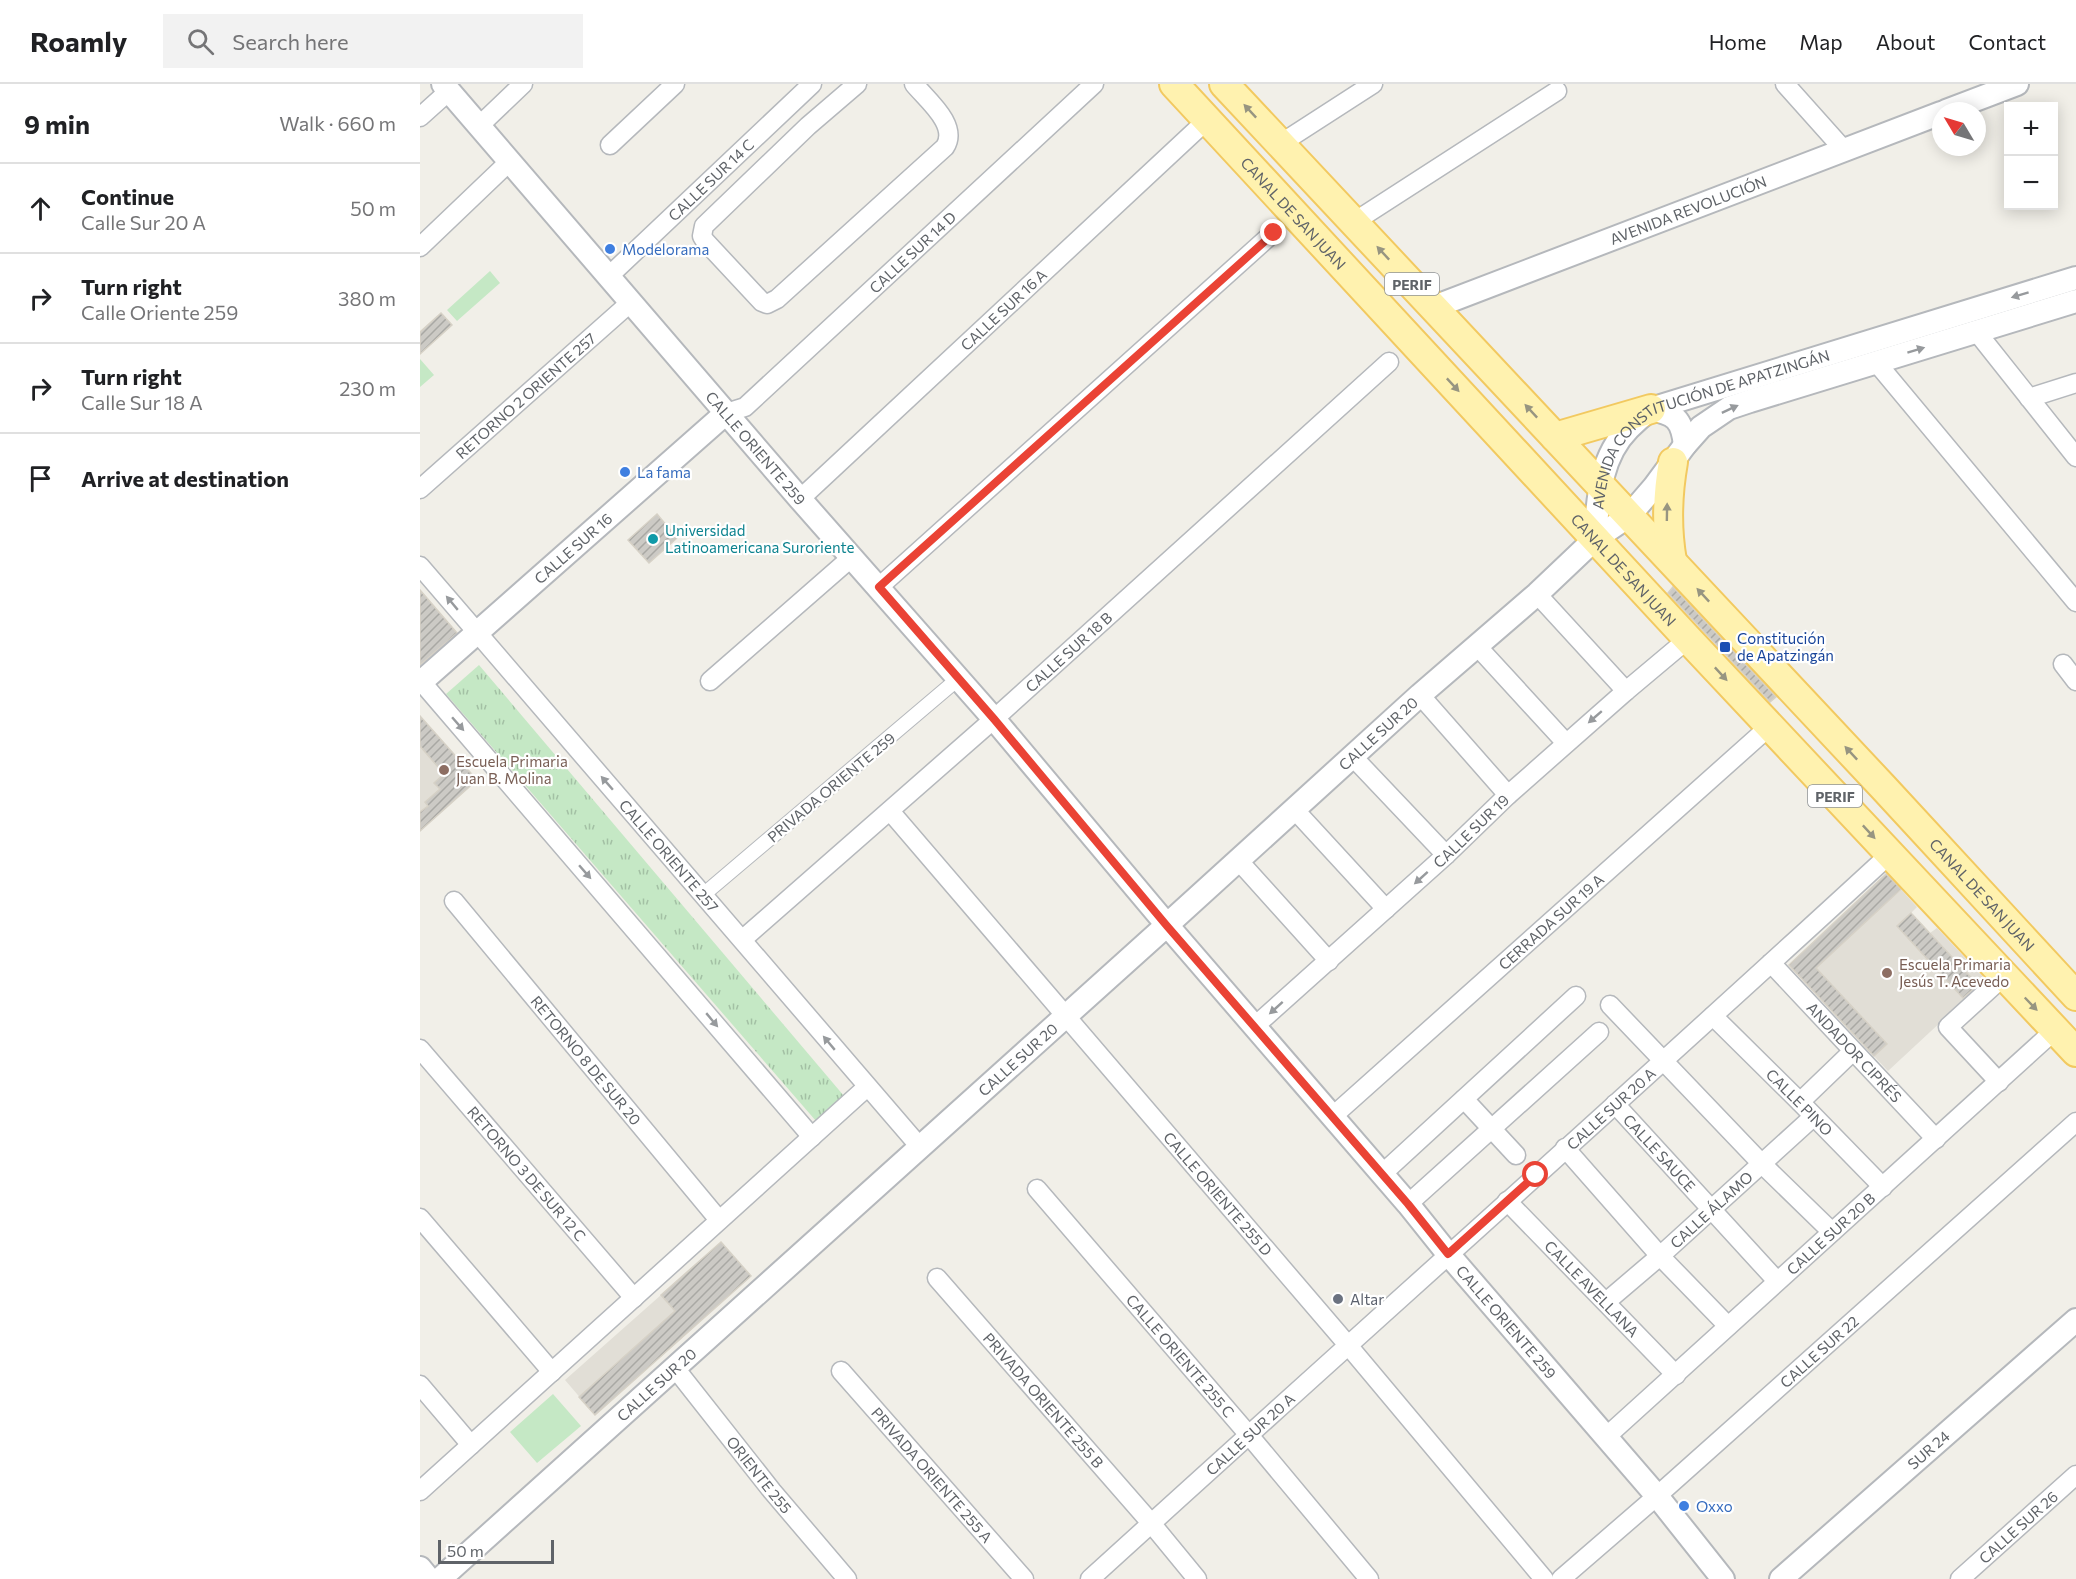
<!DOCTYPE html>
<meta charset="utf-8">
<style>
body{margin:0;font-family:Commissioner,sans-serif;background:#f2f2f2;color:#202124}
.controls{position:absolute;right:18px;top:18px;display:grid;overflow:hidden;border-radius:0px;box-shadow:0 3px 15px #0003}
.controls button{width:54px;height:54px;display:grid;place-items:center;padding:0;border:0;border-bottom:2px solid #e0e0e0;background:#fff;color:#202124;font:30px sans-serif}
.compass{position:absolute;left:1512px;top:18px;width:54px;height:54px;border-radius:50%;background:#fff;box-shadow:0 3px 15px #0003;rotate:308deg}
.scale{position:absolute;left:18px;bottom:15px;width:116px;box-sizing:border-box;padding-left:6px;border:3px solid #5f6368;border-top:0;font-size:16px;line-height:21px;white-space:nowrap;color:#5f6368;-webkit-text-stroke:4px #fff;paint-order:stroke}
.stop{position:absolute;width:18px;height:18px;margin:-14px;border:4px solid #ea4335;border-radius:50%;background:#fff}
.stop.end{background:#ea4335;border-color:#fff;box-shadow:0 2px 6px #0008}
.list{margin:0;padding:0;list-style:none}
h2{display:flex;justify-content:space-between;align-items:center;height:78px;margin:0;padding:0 24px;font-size:26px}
h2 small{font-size:20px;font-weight:400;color:#757577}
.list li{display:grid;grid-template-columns:39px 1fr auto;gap:18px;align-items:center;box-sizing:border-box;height:90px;padding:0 24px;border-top:2px solid #e0e0e0}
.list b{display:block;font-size:22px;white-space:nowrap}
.list p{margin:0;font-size:20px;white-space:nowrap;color:#757577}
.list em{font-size:20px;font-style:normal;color:#757577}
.icon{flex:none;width:33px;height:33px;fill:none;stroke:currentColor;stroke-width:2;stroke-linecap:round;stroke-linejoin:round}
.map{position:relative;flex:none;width:1656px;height:1495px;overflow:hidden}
header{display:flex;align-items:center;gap:36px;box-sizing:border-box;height:84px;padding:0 30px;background:#fff;border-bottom:2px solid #e0e0e0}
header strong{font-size:28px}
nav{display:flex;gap:33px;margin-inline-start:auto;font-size:21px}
.search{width:420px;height:54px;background:#f2f2f2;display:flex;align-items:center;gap:15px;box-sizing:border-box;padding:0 21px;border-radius:0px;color:#757577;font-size:22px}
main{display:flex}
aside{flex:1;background:#fff}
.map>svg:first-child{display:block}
.education{fill:#e1ded6}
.park{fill:url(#park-tufts)}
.garden{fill:#c5e8c5}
.building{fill:url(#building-hatch);stroke:#d6d1c6;stroke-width:1.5}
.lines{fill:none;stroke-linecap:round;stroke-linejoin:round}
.pedestrian-casing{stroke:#b5b8bc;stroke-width:16}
.minor-casing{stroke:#b5b8bc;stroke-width:21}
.tertiary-casing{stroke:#b5b8bc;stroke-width:26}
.primary-casing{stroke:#f2c960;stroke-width:32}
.pedestrian{stroke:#fff;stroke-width:14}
.minor{stroke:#fff;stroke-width:18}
.tertiary{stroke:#fff;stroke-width:22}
.primary{stroke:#fff2af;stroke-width:28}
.oneway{fill:#979581}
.oneway2{fill:#979a9d}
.route{stroke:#ea4335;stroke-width:8}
.shop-dot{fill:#3f7fe0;stroke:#fff;stroke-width:2}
.culture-dot{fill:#0f9aa8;stroke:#fff;stroke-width:2}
.transit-dot{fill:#1a4fb4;stroke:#fff;stroke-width:2}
.education-dot{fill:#8d6e63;stroke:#fff;stroke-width:2}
.worship-dot{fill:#6b7280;stroke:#fff;stroke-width:2}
.labels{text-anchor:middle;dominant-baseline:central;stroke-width:4.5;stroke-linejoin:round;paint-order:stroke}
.shield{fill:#fff;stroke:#8f9295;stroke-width:1.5}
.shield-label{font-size:14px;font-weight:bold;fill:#5f6368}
.street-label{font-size:15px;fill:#5f6368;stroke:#fff}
.shop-label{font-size:15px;fill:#366cbe;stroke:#fff;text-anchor:start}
.culture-label{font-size:15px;fill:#0d838f;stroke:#fff;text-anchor:start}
.transit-label{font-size:15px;fill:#164399;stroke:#fff;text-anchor:start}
.education-label{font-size:15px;fill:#785e54;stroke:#fff;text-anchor:start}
.worship-label{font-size:15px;fill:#5b616d;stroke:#fff;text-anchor:start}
</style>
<header>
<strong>Roamly</strong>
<div class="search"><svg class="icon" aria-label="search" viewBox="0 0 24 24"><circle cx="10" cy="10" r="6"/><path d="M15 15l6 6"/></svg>Search here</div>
<nav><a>Home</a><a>Map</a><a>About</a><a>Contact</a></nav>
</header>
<main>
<aside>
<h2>9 min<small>Walk · 660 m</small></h2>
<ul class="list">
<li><svg class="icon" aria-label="ahead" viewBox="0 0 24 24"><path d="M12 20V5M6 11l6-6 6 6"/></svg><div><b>Continue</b><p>Calle Sur 20 A</p></div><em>50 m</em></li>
<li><svg class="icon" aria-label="right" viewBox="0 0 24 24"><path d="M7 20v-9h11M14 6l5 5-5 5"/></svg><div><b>Turn right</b><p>Calle Oriente 259</p></div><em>380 m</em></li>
<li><svg class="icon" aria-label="right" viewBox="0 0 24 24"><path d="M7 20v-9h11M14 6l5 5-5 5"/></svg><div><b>Turn right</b><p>Calle Sur 18 A</p></div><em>230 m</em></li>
<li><svg class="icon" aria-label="arrive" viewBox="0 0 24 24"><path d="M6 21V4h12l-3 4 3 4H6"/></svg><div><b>Arrive at destination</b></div></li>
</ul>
</aside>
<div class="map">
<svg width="1656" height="1495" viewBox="0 0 1656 1495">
<defs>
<pattern id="park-tufts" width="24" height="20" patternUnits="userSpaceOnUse" patternTransform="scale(1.5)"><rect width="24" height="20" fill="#c5e8c5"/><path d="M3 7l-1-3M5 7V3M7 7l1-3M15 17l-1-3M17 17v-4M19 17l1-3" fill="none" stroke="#a3c0a4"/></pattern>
<pattern id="building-hatch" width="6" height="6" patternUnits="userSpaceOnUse" patternTransform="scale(1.5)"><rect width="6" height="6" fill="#cccac5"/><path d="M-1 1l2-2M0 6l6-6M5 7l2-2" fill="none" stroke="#a9a8a4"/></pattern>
</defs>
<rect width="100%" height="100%" fill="#f1efe8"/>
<path class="education" d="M0,633l57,63 -57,51z
M1467,790l30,33 -6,6 19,20 7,-5 49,52 -98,91 -99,-106z
M241,1211l31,34 -97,86 -30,-35z"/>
<path class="park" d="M59,581l365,431 -28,25 -370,-427z"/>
<path class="garden" d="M70,187l10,12 -43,38 -10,-11z
M0,275l14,16 -14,12z
M133,1310l28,32 -44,37 -27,-31z"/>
<path class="building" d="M21,229l11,12 -32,29v-22z
M237,430l20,24 -28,25 -21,-23z
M1253,503l103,110 -6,5 -102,-109z
M0,506l37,43 -37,32z
M0,632l57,64 -57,51v-19l8,-6 -3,-4 15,-13 -6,-6 10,-9 -24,-28z
M1466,790l15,15 -85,79 71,76 -13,12 -85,-91z
M1491,829l67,72 -15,13 -66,-72z
M301,1158l30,34 -156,139 -16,-18 96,-86 -14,-16z"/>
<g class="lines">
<defs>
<path id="pedestrian" d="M283,811l256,-217"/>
<g id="minor">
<path d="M437,0l-49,42 -104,100 -2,10 3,5 57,61 5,2 10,-5 168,-152c14,-22 -18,-47 -31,-63"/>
<path d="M1365,0l59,66"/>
<path d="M0,33l29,-26"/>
<path d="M59,42l44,-42"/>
<path d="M860,60l93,-60"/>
<path d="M190,61l65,-61"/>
<path d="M934,138l203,-131"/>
<path d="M0,163l90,-86"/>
<path id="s1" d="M189,192l203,-192"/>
<path d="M1556,247l100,126"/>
<path d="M1456,278l200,240"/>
<path d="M1609,314l47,-15"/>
<path id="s2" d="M306,329l19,-6 349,-323"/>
<path id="s3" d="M0,405l211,-187"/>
<path id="s4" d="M380,415l407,-379"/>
<path id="s5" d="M0,482l500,581"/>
<path d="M459,503l394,-354"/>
<path d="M1117,510l89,97"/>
<path d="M1057,562l89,97"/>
<path d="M1643,580l13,17"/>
<path d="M0,596l392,457"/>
<path d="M290,597l142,-124"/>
<path d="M1000,611l88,100"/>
<path d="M933,673l93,98"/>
<path d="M874,725l92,100"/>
<path id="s6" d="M470,727l457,533 197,235"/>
<path d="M818,776l91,101"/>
<path id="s7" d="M34,817l265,319"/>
<path id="s8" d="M323,855l251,-220 395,-357"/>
<path id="s9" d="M1351,879l165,176"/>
<path d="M1190,921l152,159 70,68"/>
<path id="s10" d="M1293,932l87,86 83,85"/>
<path id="s11" d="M835,942l191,-171 62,-60 118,-104 62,-52"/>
<path id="s12" d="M0,965l214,249"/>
<path d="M1579,998l-51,-55 56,-51"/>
<path d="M1044,1015l52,56"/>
<path d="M1380,1018l53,-51"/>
<path id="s13" d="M1195,1020l162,177"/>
<path id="s14" d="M913,1032l437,-390"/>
<path d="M1145,1064l95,108 68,70"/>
<path d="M962,1090l194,-178"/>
<path id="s15" d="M617,1105l211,245 121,145"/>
<path id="s16" d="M1087,1117l169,174"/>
<path d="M988,1120l191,-172"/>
<path d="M0,1134l132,154"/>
<path id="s17" d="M517,1194l214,245 46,56"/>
<path id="s18" d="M1186,1218l54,-46 153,-139"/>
<path id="s19" d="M255,1284l97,123 75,88"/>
<path id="s20" d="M421,1287l183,208"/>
<path d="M0,1301l51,60"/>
<path id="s21" d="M1186,1353l449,-407"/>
<path d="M0,1407l447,-404"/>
<path id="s22" d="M670,1495c266,-242 535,-481 800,-725"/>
<path id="s23" d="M1141,1495l96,-83 419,-374"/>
<path id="s24" d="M1540,1495l116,-104"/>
</g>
<g id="tertiary">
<path id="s25" d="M23,0l357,415 194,220 173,206 241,279 40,50 209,242 66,83"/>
<path d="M1526,27l71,-27"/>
<path id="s26" d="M1014,223l507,-194"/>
<path d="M1231,325c24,5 31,10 34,36"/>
<path id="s27" d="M1175,455c3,-39 4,-81 34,-111 7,-7 14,-13 22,-19l425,-131"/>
<path id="s28" d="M0,599l306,-270"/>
<path d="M0,1484l9,11"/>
<path id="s29" d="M20,1495l727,-654 253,-230 117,-101 58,-55 34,-23 25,-29 31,-42 16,-18 28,-19 21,-7 326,-100"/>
<path id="s30" d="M1361,1495l295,-259"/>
</g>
<g id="primary">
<path id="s31" d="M754,0l514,555 388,413"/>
<path id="s32" d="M804,0l660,704 192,208"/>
<path d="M1135,353l96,-28"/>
<path d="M1252,477c-6,-34 -5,-65 1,-99"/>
</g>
</defs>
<use href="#pedestrian" class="pedestrian-casing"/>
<use href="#minor" class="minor-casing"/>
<use href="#tertiary" class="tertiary-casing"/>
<use href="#primary" class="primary-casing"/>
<use href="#pedestrian" class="pedestrian"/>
<use href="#minor" class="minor"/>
<use href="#tertiary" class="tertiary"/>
<use href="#primary" class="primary"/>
</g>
<defs><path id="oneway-solid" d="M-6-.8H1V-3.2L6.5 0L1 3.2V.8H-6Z" transform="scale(1.5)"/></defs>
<g class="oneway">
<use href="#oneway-solid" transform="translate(830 27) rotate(-133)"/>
<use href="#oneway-solid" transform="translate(963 169) rotate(-133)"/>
<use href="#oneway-solid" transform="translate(1033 301) rotate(47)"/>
<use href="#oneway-solid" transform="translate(1111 327) rotate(-133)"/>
<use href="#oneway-solid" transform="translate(1247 428) rotate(-89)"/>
<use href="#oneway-solid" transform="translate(1283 511) rotate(-133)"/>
<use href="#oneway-solid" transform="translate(1301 590) rotate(47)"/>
<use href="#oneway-solid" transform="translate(1431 669) rotate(-133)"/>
<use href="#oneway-solid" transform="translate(1449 748) rotate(47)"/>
<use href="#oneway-solid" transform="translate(1611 920) rotate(46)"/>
</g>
<g class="oneway2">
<use href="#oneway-solid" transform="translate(1600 211) rotate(163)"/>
<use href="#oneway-solid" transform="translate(1496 266) rotate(-17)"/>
<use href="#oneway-solid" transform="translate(1310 325) rotate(-25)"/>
<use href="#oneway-solid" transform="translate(32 519) rotate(-130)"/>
<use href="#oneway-solid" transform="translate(1175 633) rotate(139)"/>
<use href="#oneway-solid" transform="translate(38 640) rotate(49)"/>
<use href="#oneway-solid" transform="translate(187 699) rotate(-131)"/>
<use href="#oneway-solid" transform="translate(165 788) rotate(49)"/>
<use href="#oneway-solid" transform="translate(1001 794) rotate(138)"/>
<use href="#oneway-solid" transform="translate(856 924) rotate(138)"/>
<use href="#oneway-solid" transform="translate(292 936) rotate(50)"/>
<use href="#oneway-solid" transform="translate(409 959) rotate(-130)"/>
</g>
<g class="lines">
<path class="route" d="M854,149l-395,354 115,132 173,207 241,278 40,50 88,-79"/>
</g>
<g class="shop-dot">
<circle cx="190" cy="165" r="6"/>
<circle cx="205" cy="388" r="6"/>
<circle cx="1264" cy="1422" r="6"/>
</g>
<circle class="culture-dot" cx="233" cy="455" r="6"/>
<rect class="transit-dot" x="1299" y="557" width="12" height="12" rx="3"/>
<g class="education-dot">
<circle cx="24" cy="686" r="6"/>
<circle cx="1467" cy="889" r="6"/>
</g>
<circle class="worship-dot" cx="918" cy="1215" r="6"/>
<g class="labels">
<g class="shield">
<rect x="965" y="189" width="54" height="22" rx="4.5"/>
<rect x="1388" y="701" width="54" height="22" rx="4.5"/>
</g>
<g class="shield-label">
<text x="992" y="200">PERIF</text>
<text x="1415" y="712">PERIF</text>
</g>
<g class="street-label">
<text stroke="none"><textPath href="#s1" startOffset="140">CALLE SUR 14 C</textPath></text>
<text stroke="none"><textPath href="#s26" startOffset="272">AVENIDA REVOLUCIÓN</textPath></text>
<text stroke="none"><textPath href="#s31" startOffset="176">CANAL DE SAN JUAN</textPath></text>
<text stroke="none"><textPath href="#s2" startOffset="248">CALLE SUR 14 D</textPath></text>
<text stroke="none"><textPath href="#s4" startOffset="278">CALLE SUR 16 A</textPath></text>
<text stroke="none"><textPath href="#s3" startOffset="141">RETORNO 2 ORIENTE 257</textPath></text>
<text stroke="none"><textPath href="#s27" startOffset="182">AVENIDA CONSTITUCIÓN DE APATZINGÁN</textPath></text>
<text stroke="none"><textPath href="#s25" startOffset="480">CALLE ORIENTE 259</textPath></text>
<text stroke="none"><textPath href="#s28" startOffset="204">CALLE SUR 16</textPath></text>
<text stroke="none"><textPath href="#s31" startOffset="662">CANAL DE SAN JUAN</textPath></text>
<text stroke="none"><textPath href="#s8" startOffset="434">CALLE SUR 18 B</textPath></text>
<text stroke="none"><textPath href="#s29" startOffset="1263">CALLE SUR 20</textPath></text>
<text transform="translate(411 703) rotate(-40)">PRIVADA ORIENTE 259</text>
<text stroke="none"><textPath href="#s11" startOffset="291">CALLE SUR 19</textPath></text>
<text stroke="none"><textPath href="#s5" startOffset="382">CALLE ORIENTE 257</textPath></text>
<text stroke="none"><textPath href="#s32" startOffset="1110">CANAL DE SAN JUAN</textPath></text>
<text stroke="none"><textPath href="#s14" startOffset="292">CERRADA SUR 19 A</textPath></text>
<text stroke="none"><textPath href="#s9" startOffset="122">ANDADOR CIPRÉS</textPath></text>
<text stroke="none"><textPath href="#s29" startOffset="777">CALLE SUR 20</textPath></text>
<text stroke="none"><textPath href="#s7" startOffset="207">RETORNO 8 DE SUR 20</textPath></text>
<text stroke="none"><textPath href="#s10" startOffset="122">CALLE PINO</textPath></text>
<text stroke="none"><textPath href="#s22" startOffset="702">CALLE SUR 20 A</textPath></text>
<text stroke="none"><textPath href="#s13" startOffset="66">CALLE SAUCE</textPath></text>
<text stroke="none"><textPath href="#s12" startOffset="164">RETORNO 3 DE SUR 12 C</textPath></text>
<text stroke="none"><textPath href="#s6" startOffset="504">CALLE ORIENTE 255 D</textPath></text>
<text stroke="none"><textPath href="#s18" startOffset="140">CALLE ÁLAMO</textPath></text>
<text stroke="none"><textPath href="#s21" startOffset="303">CALLE SUR 20 B</textPath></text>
<text stroke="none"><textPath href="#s16" startOffset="122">CALLE AVELLANA</textPath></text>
<text stroke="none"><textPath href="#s25" startOffset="1632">CALLE ORIENTE 259</textPath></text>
<text stroke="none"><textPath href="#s23" startOffset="344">CALLE SUR 22</textPath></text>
<text stroke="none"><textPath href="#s15" startOffset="220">CALLE ORIENTE 255 C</textPath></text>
<text stroke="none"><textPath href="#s29" startOffset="291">CALLE SUR 20</textPath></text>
<text stroke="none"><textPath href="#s17" startOffset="162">PRIVADA ORIENTE 255 B</textPath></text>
<text stroke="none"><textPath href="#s22" startOffset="216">CALLE SUR 20 A</textPath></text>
<text stroke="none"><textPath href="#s30" startOffset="196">SUR 24</textPath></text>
<text stroke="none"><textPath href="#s19" startOffset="136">ORIENTE 255</textPath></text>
<text stroke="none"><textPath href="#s20" startOffset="138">PRIVADA ORIENTE 255 A</textPath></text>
<text stroke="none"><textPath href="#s24" startOffset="78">CALLE SUR 26</textPath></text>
</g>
<g class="shop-label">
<text x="202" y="165">Modelorama</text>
<text x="217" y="388">La fama</text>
<text x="1276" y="1422">Oxxo</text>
</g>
<g class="culture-label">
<text x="245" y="446">Universidad<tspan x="245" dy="17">Latinoamericana Suroriente</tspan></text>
</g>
<g class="transit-label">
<text x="1317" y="554">Constitución<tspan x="1317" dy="17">de Apatzingán</tspan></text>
</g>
<g class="education-label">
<text x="36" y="677">Escuela Primaria<tspan x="36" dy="17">Juan B. Molina</tspan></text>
<text x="1479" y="880">Escuela Primaria<tspan x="1479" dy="17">Jesús T. Acevedo</tspan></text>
</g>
<g class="worship-label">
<text x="930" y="1215">Altar</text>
</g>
</g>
</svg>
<div class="controls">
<button>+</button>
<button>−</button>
</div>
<svg class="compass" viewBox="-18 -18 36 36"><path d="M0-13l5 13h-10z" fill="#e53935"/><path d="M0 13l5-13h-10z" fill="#757577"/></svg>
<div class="scale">50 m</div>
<div class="stop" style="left:1116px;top:1091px"></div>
<div class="stop end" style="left:854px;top:149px"></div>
</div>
</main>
